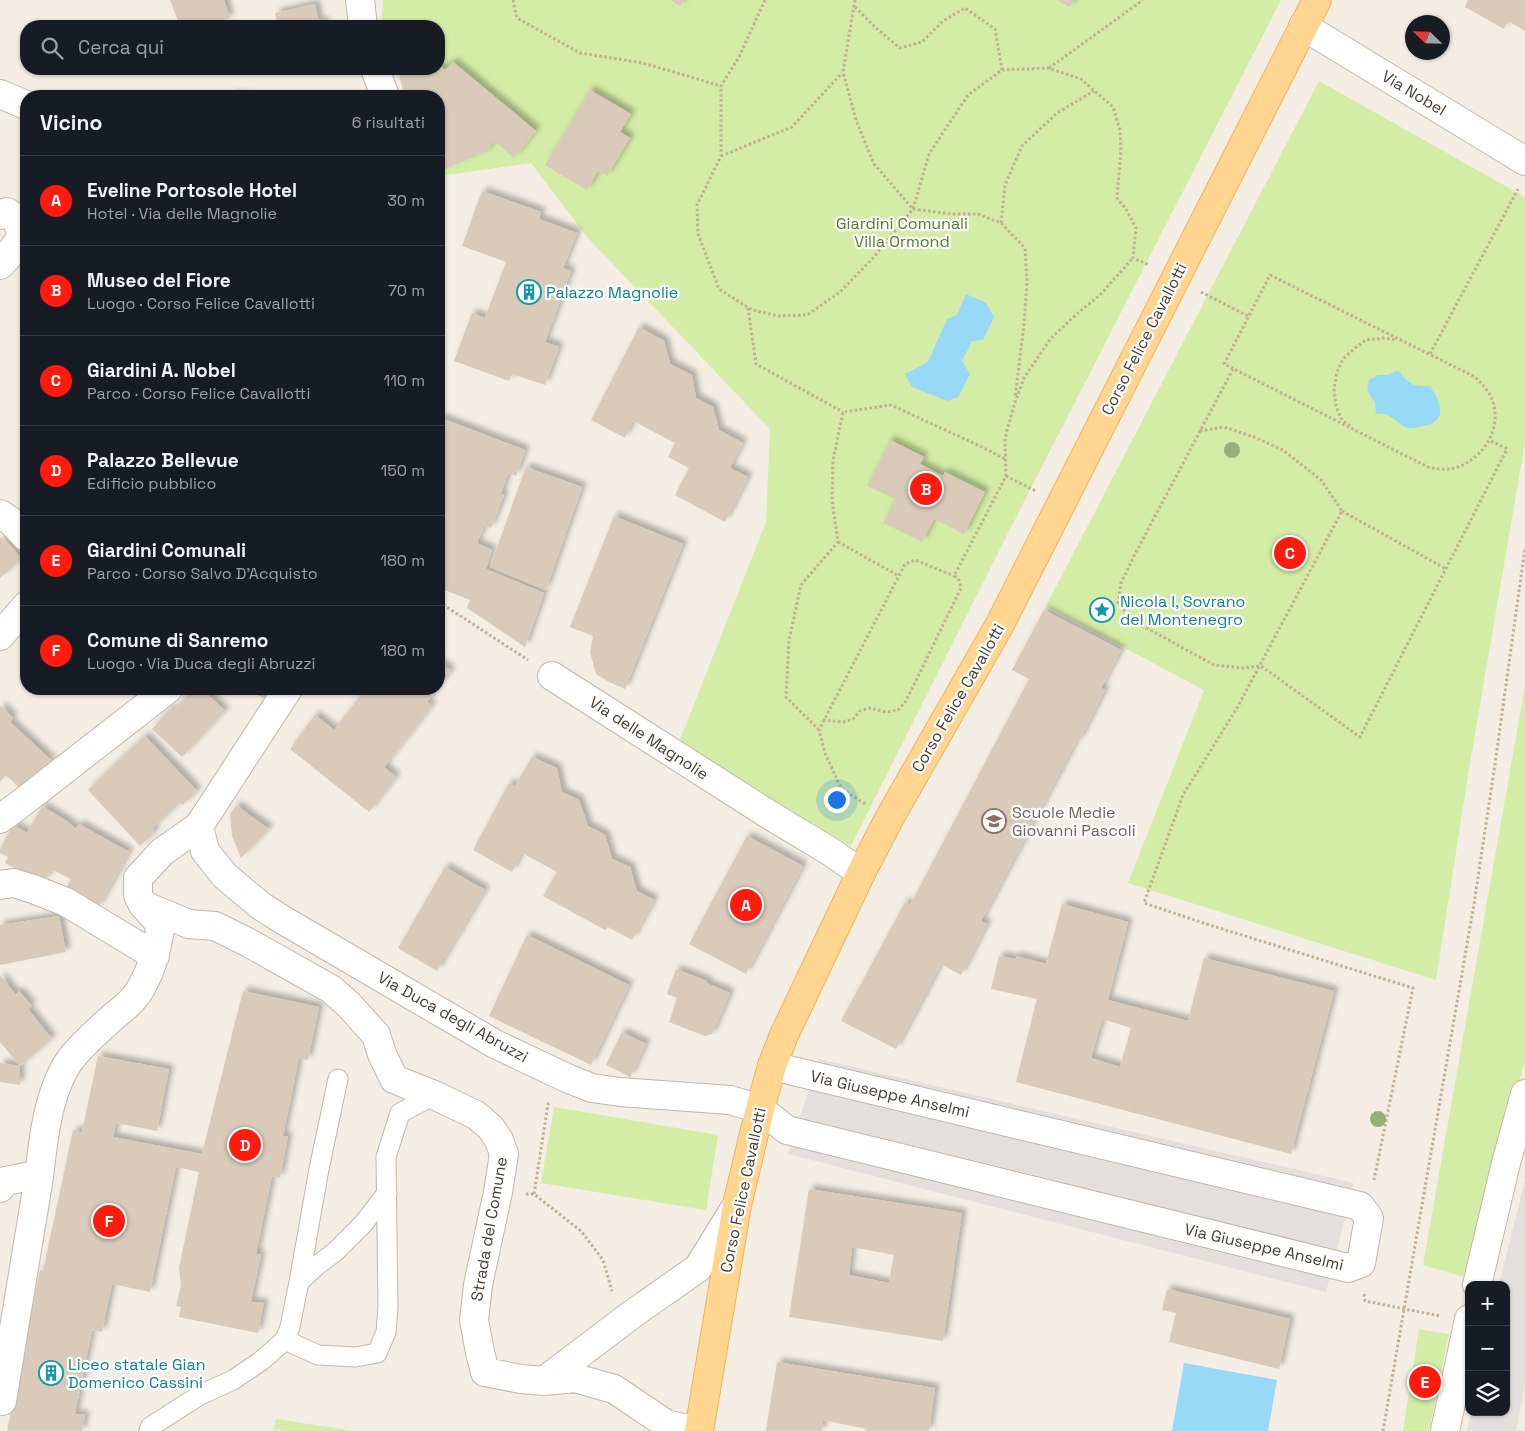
<!DOCTYPE html>
<html lang="it">
<meta charset="utf-8">
<style>
body{margin:0;font-family:"Space Grotesk",sans-serif;background:#242831;color:#f1f3f6}
.controls{position:absolute;right:15px;bottom:15px;display:grid;overflow:hidden;border-radius:10px;box-shadow:0 1px 4px #0004}
.controls button{width:45px;height:45px;display:grid;place-items:center;padding:0;border:0;border-bottom:1px solid #363941;background:#171b24;color:#f1f3f6;font:25px sans-serif}
.compass{position:absolute;left:1405px;top:15px;width:45px;height:45px;border-radius:50%;background:#171b24;box-shadow:0 1px 4px #0004;rotate:293deg}
.you{position:absolute;left:836px;top:799px;width:18px;height:18px;margin:-12px;border:4px solid #fff;border-radius:50%;background:#1a73e8;box-shadow:0 0 0 8px #1a73e833}
.badge{display:grid;place-items:center;width:32px;height:32px;border-radius:50%;background:#ff1c0e;color:#fff;font-size:16px;font-weight:700}
.pin{position:absolute;translate:-50% -50%;border:2px solid #fff;box-shadow:0 1px 5px #0006}
.list{margin:0;padding:0;list-style:none}
h2{display:flex;justify-content:space-between;align-items:center;height:65px;margin:0;padding:0 20px;font-size:21px}
h2 small{font-size:16px;font-weight:400;color:#9ea1a6}
.list li{display:grid;grid-template-columns:32px 1fr auto;gap:15px;align-items:center;box-sizing:border-box;height:90px;padding:0 20px;border-top:1px solid #363941}
.list b{display:block;font-size:19px;white-space:nowrap}
.list p{margin:0;font-size:16px;white-space:nowrap;color:#9ea1a6}
.list em{font-size:16px;font-style:normal;color:#9ea1a6}
.icon{flex:none;width:28px;height:28px;fill:none;stroke:currentColor;stroke-width:2;stroke-linecap:round;stroke-linejoin:round}
.map{position:relative;flex:none;width:1525px;height:1431px;overflow:hidden}
.search{position:absolute;background:#171b24;box-shadow:0 1px 4px #0004;left:20px;top:20px;width:425px;height:55px;display:flex;align-items:center;gap:12px;box-sizing:border-box;padding:0 18px;border-radius:20px;color:#9ea1a6;font-size:19px}
.panel{position:absolute;background:#171b24;box-shadow:0 1px 4px #0004;left:20px;top:90px;width:425px;height:605px;border-radius:20px}
.map>svg:first-child{display:block}
.green{fill:#d3eca6}
.parking{fill:#e3dfdc}
.water{fill:#97d9f7}
.building{fill:#d9caba;fill-rule:evenodd;filter:url(#shadow)}
.lines{fill:none;stroke-linecap:round;stroke-linejoin:round}
.service-casing{stroke:#c3b6a7;stroke-width:21}
.pedestrian-casing{stroke:#c3b6a7;stroke-width:30}
.minor-casing{stroke:#c3b6a7;stroke-width:30}
.tertiary-casing{stroke:#c3b6a7;stroke-width:30}
.primary-casing{stroke:#f0b354;stroke-width:30}
.path{stroke:#c3ae94;stroke-width:3;stroke-dasharray:2.5 2.5;stroke-linecap:butt}
.service{stroke:#fff;stroke-width:19}
.pedestrian{stroke:#fff;stroke-width:28}
.minor{stroke:#fff;stroke-width:28}
.tertiary{stroke:#fff;stroke-width:28}
.primary{stroke:#ffd590;stroke-width:28}
.tree{fill:#97af78}
.labels{text-anchor:middle;dominant-baseline:central;stroke-width:4.5;stroke-linejoin:round;paint-order:stroke}
.street-label{font-size:16px;fill:#463c32;stroke:#fff}
.park-label{font-size:16px;fill:#4c7d20;stroke:#fff}
.culture-label{font-size:16px;fill:#0d838f;stroke:#fff;text-anchor:start}
.education-label{font-size:16px;fill:#785e54;stroke:#fff;text-anchor:start}
</style>
<div class="map">
<svg width="1525" height="1431" viewBox="0 0 1525 1431">
<defs>
<filter id="shadow"><feDropShadow dx="4.5" dy="-4.5" stdDeviation="2.5" flood-color="#0004"/></filter>
</defs>
<rect width="100%" height="100%" fill="#f3ede3"/>
<path class="green" d="M383,0h898l-272,531 -158,315 -84,-49 -87,-57 86,-218 4,-93 -182,-191 -57,-75 -92,13v-80h-34l-9,-27h43v-43h-58z
M1319,81l206,116v245l-57,333 -32,205 -308,-97 76,-193 -158,-84z
M1525,686v375l-60,216 -42,-12z
M554,1107l164,28 -12,75 -165,-27z
M1419,1329l30,5 -20,97h-26z
M276,1419l78,12h-67l-10,-2 -1,2h-3z"/>
<path class="parking" d="M819,1059l535,124 -28,109 -538,-138z
M1525,1180v206l-9,45h-49l4,-19h35v-127h-7z"/>
<path class="water" d="M966,294l20,9 8,14 -11,23 -11,1 -10,20 8,13 -12,23 -11,4 -35,-14 -7,-13 23,-12 19,-43 10,-4z
M1398,370c10,13 14,17 32,16 11,17 19,36 -8,40 -4,1 -8,2 -12,2 -11,0 -19,-18 -34,-14l-1,-11 -8,-13 2,-10 9,-5h10z
M1184,1363l93,17 -9,51h-96z"/>
<path class="building" d="M170,0h54l6,18 -25,8h-25z
M671,0h13l-4,6z
M1056,0h17l-3,7z
M1468,0h57v31l-17,-10 -4,8 -39,-22z
M315,4l4,18 5,-1 2,5h-48l-3,-13z
M453,62l83,69 -22,27 -20,-17 -8,11 -47,19v-75h-34l-6,-22 6,-5h34v-4l6,5z
M590,90l41,24 -11,18 10,6 -23,38 -9,-5 -11,19 -42,-25z
M243,94l1,2h-13v-1z
M482,191l59,21 -2,7 38,14 -14,35 8,3 -26,71 14,5 -14,38 -33,-11 -3,7 -55,-20 18,-48 13,5 21,-56 -44,-16z
M639,327l25,14 6,23 22,11 4,23 17,9 6,23 24,13 -13,25 18,9 -23,45 -50,-27 14,-27 -21,-11 7,-14 -42,-22 -8,17 -34,-18z
M439,417l86,33 -9,26 -8,-3 -7,21 3,1 -13,33 -7,-2 -7,17 15,7 -6,19 58,24 -19,54 -58,-39 3,-8 -31,-12z
M890,440l34,17 -4,7 23,12 2,-4 40,20 -21,42 -30,-15 -12,23 -39,-19 12,-24 -28,-13z
M526,467l56,20 -36,103 -56,-23z
M614,516l69,28 -58,145 -16,-7 -13,-8 -6,-22 3,-16 -23,-9z
M0,537l10,8 12,14 -22,19z
M1044,610l77,40 -20,38 4,2 -26,51 -2,-1 -96,181 6,3 -26,51 -20,-11 -45,85 -55,-28 64,-119 5,3 119,-226 -17,-9z
M439,662l12,9 -12,15z
M193,689l8,7 4,-4 20,19 -43,46 -30,-28 19,-21 1,4z
M247,689h24l-6,10z
M360,689h77l-10,13 5,4 -48,61 12,10 -27,35 -79,-63 25,-34 19,15 27,-35 -3,-3z
M0,705l13,13 -3,4 42,39 -29,31 -17,-17 -6,7z
M145,736l52,55 -14,14 -3,-2 -27,25 1,5 -14,13 -52,-56z
M532,757l25,11 5,24 17,8 9,26 17,9 7,24 18,8 7,24 17,9 -22,40 -24,-13 -3,3 -62,-34 14,-24 -35,-19 -10,19 -39,-22 36,-67 6,3z
M237,805l12,10 20,14 -28,29 -9,-22 -2,-22z
M42,806l26,16 8,7 3,-5 50,28 -31,56 -33,-18 6,-11 -20,-10 -6,11 -7,1 -33,-18 3,-6 -8,-4v-4l13,-24 14,8z
M747,836l56,30 -57,108 -57,-30z
M445,867l40,23 -48,81 -39,-23z
M1062,904l66,18 -20,78 80,21 16,-63 130,33 -43,163 -275,-72 21,-83 -46,-10 8,-33 17,3v-3l30,8zM1102,1019l29,9 -11,39 -29,-9z
M59,916l7,36 -66,13v-40z
M527,935l102,50 -38,80 -102,-49z
M676,969l31,12 -1,2 24,10 -18,41 -7,2 -36,-14 8,-24 -10,-4z
M0,975l16,20 3,-4 13,15 -4,3 24,30 -32,27 -20,-24z
M243,991l76,16 -11,53 -9,-2 -16,78h5l-8,42 -8,-2 -16,78h5l-10,48 13,1 -6,30 -79,-16 2,-10 -5,-1 5,-20 -2,-18 20,-96 -23,-5 -26,125 -38,-8 -10,48 -10,-2 -17,84 10,1 -3,16h-75l33,-161 3,1 30,-141 9,2 16,-76 71,13 -12,62 -41,-8 -3,14 89,17z
M622,1032l24,12 -16,33 -24,-12z
M0,1063l20,3v19l-20,-3z
M809,1189l153,24 -19,128 -154,-24zM852,1247l42,8 -5,28 -40,-8z
M1167,1289l123,30 -11,50 -110,-27 7,-29 -14,-3z
M777,1362l158,26 -6,43h-63v-2l-43,-9 -1,11h-56z"/>
<g class="lines">
<defs>
<path id="service" d="M299,1282l20,-113 19,-90
M285,1340l33,15 38,2 21,-4 9,-21 2,-25 -2,-150 14,-44 34,-18
M149,1431l1,-4 50,-32 33,-15 28,-19 24,-21 5,-13 9,-45 16,-15 21,-16 27,-27 24,-31"/>
<path id="pedestrian" d="M1477,1285l29,-122 19,-69
M1445,1431l24,-112"/>
<path id="minor" d="M1303,26l222,135
M0,94l26,11
M0,215l7,-3 9,6 6,18 -16,23 -6,6
M0,514l12,8 14,15
M0,636l26,-30
M552,676l216,138 63,38 30,21
M0,819l19,-14 149,-116
M0,885l14,-2 19,6 33,13 89,54
M143,905l46,19 26,2 36,18 80,45 17,15 28,31 6,19 12,25 40,16 42,20 15,13 8,12 5,14 -6,38 -20,93 -4,35 6,32 5,20 36,7 23,2 87,-66 67,-47 39,-63
M760,1109l27,21 561,138 13,-5 8,-45 -9,-12 -588,-140
M0,1188l5,-7 21,-4h13
M544,1381l31,-3 39,11 52,35 30,7
M2,1401l37,-224c4,-36 9,-86 31,-117 12,-16 29,-30 43,-43 11,-9 23,-18 29,-31 11,-19 15,-40 19,-61l-18,-20 -5,-10v-17l24,-26 37,-26"/>
<path id="tertiary" d="M360,0l3,26
M375,69l10,27
M288,689l-89,137 6,25 20,25 36,30 22,14 212,124 74,35 23,9 28,4 110,8 30,9"/>
<path id="primary" d="M699,1431l38,-226 23,-96 12,-43 12,-31 77,-162 29,-56 109,-191 318,-626"/>
</defs>
<use href="#service" class="service-casing"/>
<use href="#pedestrian" class="pedestrian-casing"/>
<use href="#minor" class="minor-casing"/>
<use href="#tertiary" class="tertiary-casing"/>
<use href="#primary" class="primary-casing"/>
<path class="path" d="M513,0l4,18 63,35 63,10 78,23
M765,0l-26,57 -18,29v70l-24,49 1,29 21,55 33,21 27,6 28,-1 33,-23 33,-34 40,-49 16,-55 39,-59 34,-25 46,-2 33,11 32,28 7,23 1,19 -4,49 9,11 10,19 -3,30 16,7
M855,0l-12,72 13,48 18,44 39,45 39,5h26l23,9 24,25 2,33 -3,43 -9,74
M855,7l21,21 24,20 22,-6 21,-21 22,-13 30,21 7,41
M1049,68l94,-68
M721,156l71,-29 50,-54
M1001,223l4,-38 17,-39 35,-33 37,-22
M1270,275l205,102c8,8 17,17 19,29 6,26 -12,52 -36,61 -10,4 -20,2 -30,0l-204,-103z
M1201,292l47,24
M748,308l8,56 87,48
M1430,354l88,-165
M1233,369l-98,185 -14,29 -3,20 14,17 82,45 29,3 18,-2 99,71 147,-288 -18,-9
M1350,426l-8,-6 -6,-14 -2,-17 3,-17 6,-13 12,-11 11,-8 17,-2 14,2
M1200,431l24,-4 30,10 29,13 38,30 21,31 -105,197 -54,87 -39,108 59,20 210,65 -39,192
M1006,476l30,15
M1342,511l104,58
M838,542l61,34
M439,602l89,58
M823,720l20,2 10,-3 7,-8 9,-3 17,4 12,-2 8,-9 55,-113 -2,-8 -5,-4 52,-100 -1,-38 9,-33 10,-27 27,-40 28,-26 21,-17 33,-37
M819,730l-33,-33 3,-57 12,-55 37,-43 -6,-42 1,-40 10,-48 48,-7 91,42 23,12
M865,804l-24,-16 -16,-35 -6,-23 86,-166 10,-4 39,16
M526,1194h8l47,37 22,29 9,31
M534,1194l14,-90h3
M1364,1294l1,7 75,15
M1383,1431l91,-527 21,-140 30,-216"/>
<use href="#service" class="service"/>
<use href="#pedestrian" class="pedestrian"/>
<use href="#minor" class="minor"/>
<use href="#tertiary" class="tertiary"/>
<use href="#primary" class="primary"/>
</g>
<g class="tree">
<circle cx="1232" cy="450" r="8"/>
<circle cx="1378" cy="1119" r="8"/>
</g>
<defs>
<symbol id="building-ring" viewBox="-11 -11 22 22"><circle r="9.5" fill="#fff" stroke="#0f9aa8" stroke-width="1.5"/><path d="M-4-6H4V6H1V3H-1V6H-4ZM-2.5-4.3h1.7v1.8h-1.7ZM.8-4.3h1.7v1.8H.8ZM-2.5-1h1.7V.8h-1.7ZM.8-1h1.7V.8H.8Z" fill="#0f9aa8"/></symbol>
<symbol id="sight-ring" viewBox="-11 -11 22 22"><circle r="9.5" fill="#fff" stroke="#0f9aa8" stroke-width="1.5"/><path d="M0-6L1.8-2.2L6-1.7L2.9 1.2L3.7 5.4L0 3.3L-3.7 5.4L-2.9 1.2L-6-1.7L-1.8-2.2Z" fill="#0f9aa8"/></symbol>
<symbol id="school-ring" viewBox="-11 -11 22 22"><circle r="9.5" fill="#fff" stroke="#8d6e63" stroke-width="1.5"/><path d="M0-5L7-2L0 1L-7-2ZM-4 1L0 2.5L4 1V4Q0 6-4 4Z" fill="#8d6e63"/></symbol>
</defs>
<g fill-rule="evenodd">
<use href="#building-ring" x="515" y="278" width="28" height="28"/>
<use href="#sight-ring" x="1088" y="596" width="28" height="28"/>
<use href="#school-ring" x="980" y="807" width="28" height="28"/>
<use href="#building-ring" x="37" y="1359" width="28" height="28"/>
</g>
<g class="labels">
<g class="street-label">
<text transform="translate(1414 93) rotate(31)">Via Nobel</text>
<text transform="translate(1144 339) rotate(-63)">Corso Felice Cavallotti</text>
<text transform="translate(958 698) rotate(-60)">Corso Felice Cavallotti</text>
<text transform="translate(649 738) rotate(33)">Via delle Magnolie</text>
<text transform="translate(453 1017) rotate(29)">Via Duca degli Abruzzi</text>
<text transform="translate(890 1094) rotate(13)">Via Giuseppe Anselmi</text>
<text transform="translate(743 1190) rotate(-78)">Corso Felice Cavallotti</text>
<text transform="translate(489 1229) rotate(-80)">Strada del Comune</text>
<text transform="translate(1264 1247) rotate(13)">Via Giuseppe Anselmi</text>
</g>
<g class="park-label">
<text x="902" y="223">Giardini Comunali<tspan x="902" dy="18">Villa Ormond</tspan></text>
</g>
<g class="culture-label">
<text x="546" y="292">Palazzo Magnolie</text>
<text x="1120" y="601">Nicola I, Sovrano<tspan x="1120" dy="18">del Montenegro</tspan></text>
<text x="68" y="1364">Liceo statale Gian<tspan x="68" dy="18">Domenico Cassini</tspan></text>
</g>
<g class="education-label">
<text x="1012" y="812">Scuole Medie<tspan x="1012" dy="18">Giovanni Pascoli</tspan></text>
</g>
</g>
</svg>
<div class="controls">
<button>+</button>
<button>−</button>
<button><svg class="icon" aria-label="layers" viewBox="0 0 24 24"><path d="M12 4l9 5-9 5-9-5zM3 14l9 5 9-5"/></svg></button>
</div>
<svg class="compass" viewBox="-18 -18 36 36"><path d="M0-13l5 13h-10z" fill="#e53935"/><path d="M0 13l5-13h-10z" fill="#9ea1a6"/></svg>
<div class="you"></div>
<div class="pin badge" style="left:746px;top:905px">A</div>
<div class="pin badge" style="left:926px;top:489px">B</div>
<div class="pin badge" style="left:1290px;top:553px">C</div>
<div class="pin badge" style="left:245px;top:1145px">D</div>
<div class="pin badge" style="left:1425px;top:1382px">E</div>
<div class="pin badge" style="left:109px;top:1221px">F</div>
<div class="search"><svg class="icon" aria-label="search" viewBox="0 0 24 24"><circle cx="10" cy="10" r="6"/><path d="M15 15l6 6"/></svg>Cerca qui</div>
<section class="panel">
<h2>Vicino<small>6 risultati</small></h2>
<ul class="list">
<li><span class="badge">A</span><div><b>Eveline Portosole Hotel</b><p>Hotel · Via delle Magnolie</p></div><em>30 m</em></li>
<li><span class="badge">B</span><div><b>Museo del Fiore</b><p>Luogo · Corso Felice Cavallotti</p></div><em>70 m</em></li>
<li><span class="badge">C</span><div><b>Giardini A. Nobel</b><p>Parco · Corso Felice Cavallotti</p></div><em>110 m</em></li>
<li><span class="badge">D</span><div><b>Palazzo Bellevue</b><p>Edificio pubblico</p></div><em>150 m</em></li>
<li><span class="badge">E</span><div><b>Giardini Comunali</b><p>Parco · Corso Salvo D'Acquisto</p></div><em>180 m</em></li>
<li><span class="badge">F</span><div><b>Comune di Sanremo</b><p>Luogo · Via Duca degli Abruzzi</p></div><em>180 m</em></li>
</ul>
</section>
</div>
